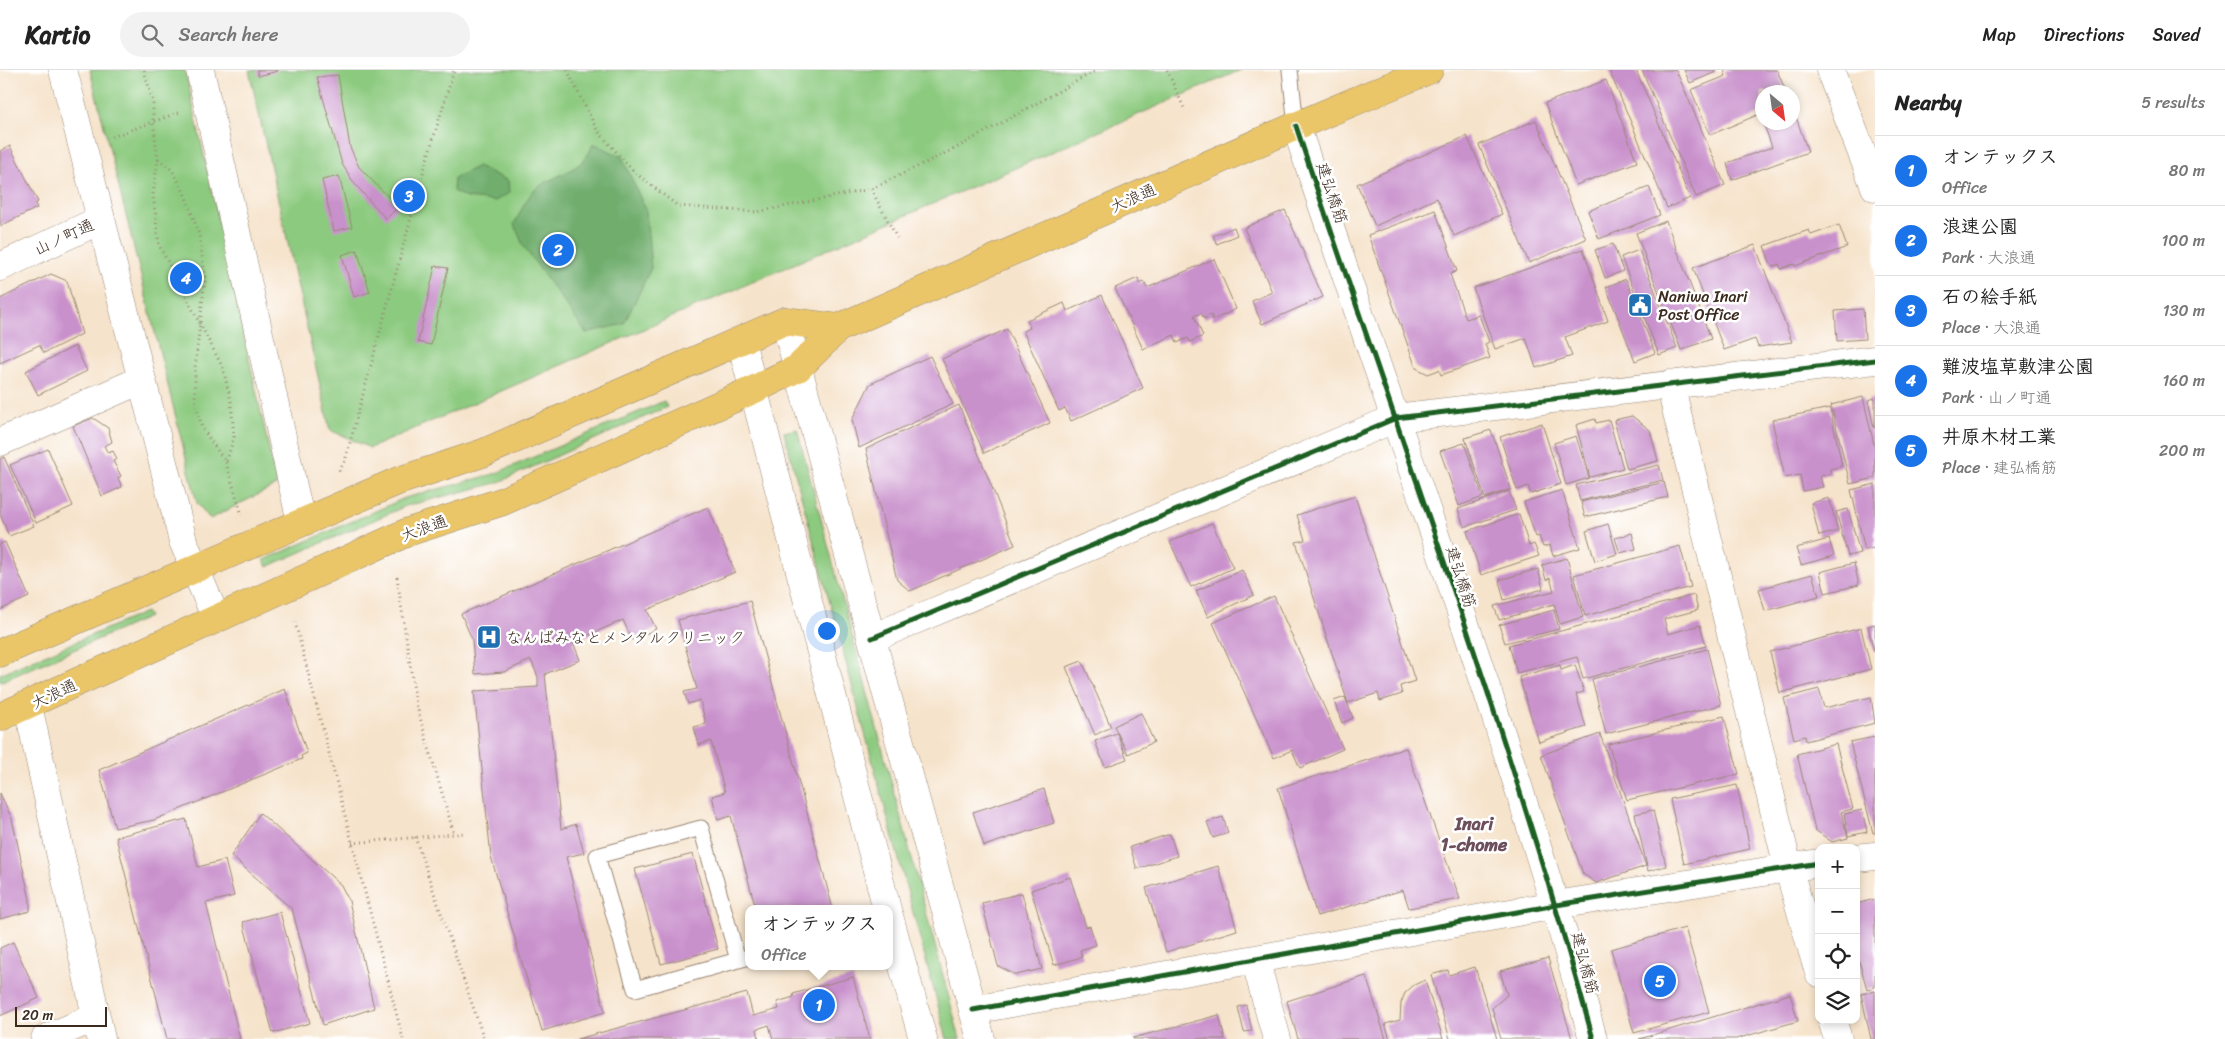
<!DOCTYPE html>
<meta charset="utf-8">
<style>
body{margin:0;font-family:Sriracha,"Klee One",sans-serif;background:#f2f2f2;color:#222}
.controls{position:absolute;right:15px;bottom:15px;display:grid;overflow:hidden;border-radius:10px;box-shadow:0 2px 8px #0003}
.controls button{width:45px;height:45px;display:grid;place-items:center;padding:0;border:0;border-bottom:1px solid #e0e0e0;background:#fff;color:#222;font:25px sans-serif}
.compass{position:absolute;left:1755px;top:15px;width:45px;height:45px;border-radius:50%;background:#fff;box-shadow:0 2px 8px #0003;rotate:151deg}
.scale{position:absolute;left:15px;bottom:12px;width:92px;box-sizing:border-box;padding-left:5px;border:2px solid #3b2a1e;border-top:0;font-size:14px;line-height:18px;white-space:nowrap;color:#3b2a1e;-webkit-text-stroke:4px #fff;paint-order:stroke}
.you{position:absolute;left:826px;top:560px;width:18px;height:18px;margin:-12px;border:4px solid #fff;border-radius:50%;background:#1a73e8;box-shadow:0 0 0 8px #1a73e833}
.badge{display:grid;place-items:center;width:32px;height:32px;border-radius:50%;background:#1a73e8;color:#fff;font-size:16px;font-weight:700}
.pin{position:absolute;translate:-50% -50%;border:2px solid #fff;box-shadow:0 1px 5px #0006}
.popup{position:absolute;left:745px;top:835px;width:148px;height:65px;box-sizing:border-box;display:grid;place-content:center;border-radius:10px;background:#fff;filter:drop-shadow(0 1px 4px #0005);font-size:16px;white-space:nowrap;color:#767676}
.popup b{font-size:19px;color:#222}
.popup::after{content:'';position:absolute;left:50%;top:100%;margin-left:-10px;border:10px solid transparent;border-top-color:#fff}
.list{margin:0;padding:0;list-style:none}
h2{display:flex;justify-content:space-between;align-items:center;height:65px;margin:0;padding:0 20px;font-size:21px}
h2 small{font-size:16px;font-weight:400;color:#767676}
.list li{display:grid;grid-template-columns:32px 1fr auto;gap:15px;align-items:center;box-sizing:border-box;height:70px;padding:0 20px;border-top:1px solid #e0e0e0}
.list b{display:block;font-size:19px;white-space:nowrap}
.list p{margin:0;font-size:16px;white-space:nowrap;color:#767676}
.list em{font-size:16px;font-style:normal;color:#767676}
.icon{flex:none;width:28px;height:28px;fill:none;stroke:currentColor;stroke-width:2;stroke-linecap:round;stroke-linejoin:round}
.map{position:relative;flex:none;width:1875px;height:969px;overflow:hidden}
header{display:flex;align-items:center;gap:30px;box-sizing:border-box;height:70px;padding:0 25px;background:#fff;border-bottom:1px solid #e0e0e0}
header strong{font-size:24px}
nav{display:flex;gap:28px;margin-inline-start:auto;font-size:18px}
.search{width:350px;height:45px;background:#f2f2f2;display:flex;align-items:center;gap:12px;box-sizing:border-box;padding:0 18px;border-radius:28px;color:#767676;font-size:19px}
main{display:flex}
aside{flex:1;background:#fff}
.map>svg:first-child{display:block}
.green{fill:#8cca7f;stroke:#647a4e}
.forest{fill:#71ae6e;stroke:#566c46}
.building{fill:#c991cc}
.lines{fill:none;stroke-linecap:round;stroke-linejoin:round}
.service-casing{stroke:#988674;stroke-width:17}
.minor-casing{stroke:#988674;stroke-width:29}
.tertiary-casing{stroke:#988674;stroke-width:29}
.primary-casing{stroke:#988674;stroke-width:29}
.path{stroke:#988674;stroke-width:3;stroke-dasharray:1 4;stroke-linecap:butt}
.service{stroke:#fff;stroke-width:15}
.minor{stroke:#fff;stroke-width:28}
.tertiary{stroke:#fff;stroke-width:28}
.primary{stroke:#eac669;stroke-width:28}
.cycleway-casing{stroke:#fff;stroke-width:8}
.cycleway{stroke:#1b5e20;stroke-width:5}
.labels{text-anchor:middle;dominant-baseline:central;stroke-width:5;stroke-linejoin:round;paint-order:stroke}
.street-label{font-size:16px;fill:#3b2a1e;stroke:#fff}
.poi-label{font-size:16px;fill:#3b2a1e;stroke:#fff;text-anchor:start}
.neighbourhood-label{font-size:18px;font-weight:bold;fill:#6d4e5b;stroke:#fff}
</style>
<header>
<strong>Kartio</strong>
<div class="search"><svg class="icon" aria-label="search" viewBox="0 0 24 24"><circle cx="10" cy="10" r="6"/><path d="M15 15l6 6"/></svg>Search here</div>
<nav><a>Map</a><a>Directions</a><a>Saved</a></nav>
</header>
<main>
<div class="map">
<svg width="1875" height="969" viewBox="0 0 1875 969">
<rect width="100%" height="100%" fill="#fff"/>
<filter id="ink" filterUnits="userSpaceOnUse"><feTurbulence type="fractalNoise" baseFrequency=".02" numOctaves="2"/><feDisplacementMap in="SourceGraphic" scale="10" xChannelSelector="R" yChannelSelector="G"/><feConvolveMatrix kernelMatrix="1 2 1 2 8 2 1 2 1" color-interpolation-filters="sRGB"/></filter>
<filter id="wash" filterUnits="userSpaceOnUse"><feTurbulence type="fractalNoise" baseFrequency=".0096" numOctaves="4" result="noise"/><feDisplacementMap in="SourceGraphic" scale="20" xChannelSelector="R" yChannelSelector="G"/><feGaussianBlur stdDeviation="1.12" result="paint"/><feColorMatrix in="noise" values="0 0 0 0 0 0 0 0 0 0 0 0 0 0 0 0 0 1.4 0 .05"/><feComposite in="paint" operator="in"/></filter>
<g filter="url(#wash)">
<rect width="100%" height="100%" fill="#f6e3cb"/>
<path class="green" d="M90,0h95l92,415 -67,34 -13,-16z
M249,0h992l-871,378 -40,-18z
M664,331l3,6 -170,76 -91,23 -139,61 -3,-7 141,-62 89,-24z
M797,359l163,610h-13l-163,-607z
M146,542l3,5 -149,65v-8z"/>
<path class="forest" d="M593,73l29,14 24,54 5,57 -27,56 -38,9 -62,-86 -10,-23c6,-10 13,-29 23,-36 20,-15 49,-17 56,-45z
M478,96l30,15 1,12 -14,8 -29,-3 -13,-7 1,-13z"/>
<g id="blocks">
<path class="building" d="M257,0h21v1l-20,5z
M1609,0h27l54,128 -23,10z
M1642,0h34l49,115 -29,12z
M1684,0h31l1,2 -26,11z
M1724,0h53l9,22h-24v21l-52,22 -19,-45 35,-14z
M338,5l12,72 9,20 39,40 -12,12 -32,-36 -12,-19 -25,-87z
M1606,10l31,82 -61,23 -31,-82z
M1793,38l15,44 -76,28 -5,-17 45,-16 -9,-25h29z
M1536,50l50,119 -57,24 -50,-118z
M1467,66l35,78 -48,22 -17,-38 -62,28 -18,-42z
M10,76l28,56 -3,2 2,4 -37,18v-75z
M339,106l13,51 -18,4 -12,-51z
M1649,117l11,28 -61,24 -11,-28z
M1285,140l38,87 -61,27 -10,-23 20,-9 -28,-64z
M1435,140l22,61 -7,3 16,45 13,-4 10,27 -4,2 5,14 -49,17 -2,-5 -11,4 -12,-6 -48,-133z
M1666,151l45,118 -30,11 -45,-117z
M1839,155l8,22 -52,19 -1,-2 -13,5 -2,-5 -7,3 -8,-21 45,-16 2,5z
M1234,157l3,8 -20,9 -4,-8z
M1613,174l10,27 -18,7 -10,-28z
M1755,175l37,97 -34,5 -3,-8 -31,11 -31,-82z
M1583,179l25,72 -43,16 7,19 -36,12 -10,-30 -31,11 -22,-61z
M357,180l13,42 -16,5 -12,-42z
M1639,180l38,98 -18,7 -38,-98z
M1214,189l22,50 -23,11 -2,-5 -7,4 -3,-6 -7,3 9,20 -13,6 -2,-4 -11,5 -3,-8 -31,14 -28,-61 23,-10 2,6 4,-2 3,6z
M435,196l13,2 -17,77 -13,-3z
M51,204l16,7 15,53 -38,19 -5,-8 -39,18v-64z
M1626,209l29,74 -20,8 -29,-74z
M1102,225l41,93 -72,33 -6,-13 -6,3 -36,-80 7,-3 -3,-8 37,-17 3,8z
M1863,239l2,30 -28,2 -2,-30z
M1007,259l43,94 -66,30 -42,-94z
M75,276l12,25 -49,24 -12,-24z
M930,286l23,48 -94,44 -7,-28 18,-36z
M1863,327l12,52v29l-25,6 -19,-79z
M1875,328v30h-1l-6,-28z
M959,335l56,140 -105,46 -13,-11 -31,-131z
M1830,338l12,58 -12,3 1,5 -11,2 3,11 -20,4 -3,-16 -15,3 -13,-58z
M1632,346l18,14 8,31 -31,8 -13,-49z
M93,348l15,10 4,14 -8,4 4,7 5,-2 4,8 -4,2 8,15 -3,2 4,9 -20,9 -29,-70z
M1595,349l1,4 13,-3 14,48 -33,9 -14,-52z
M1542,353l19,61 -30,10 -3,-8 -11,4 -17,-53z
M1491,360l20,59 -26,9 -20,-60z
M1576,366l13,42 -23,7 -12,-42z
M1464,373l19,54 -24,9 -19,-55z
M48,379l25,57 -37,17 -26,-58z
M4,387l30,69 -25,10 -9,-22v-55z
M1659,395l4,15 -83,21 -4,-16z
M1664,412l4,15 -83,20 -4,-15z
M1875,414v64l-10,2 -14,-60z
M1562,420l18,58 -27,8 -3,-11 -7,2 -4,-11 -3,1 -12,-35z
M1509,421l7,19 -52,17 -6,-18z
M1355,426l60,185 -15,5 2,8 -22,7 -2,-8 -30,10 -52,-161 9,-2 -8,-25z
M1829,428l9,33 -19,5 -8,-33z
M708,437l27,65 -88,38 9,19 -24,11 -9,-20 -50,22 7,18 -35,14 16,155 15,-5 8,29 -18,4 39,155 -63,19 -51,-174 -17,-166 64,-4v-10l-7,-17 -27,12 -29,2 -3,-35 -11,-25z
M1848,439l12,44 -12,3 -12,-44z
M1519,444l10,32 5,-2 5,12 -58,19 -14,-44z
M1212,453l21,45 -42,19 -21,-45z
M1608,454l9,30 -22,7 -9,-30z
M1632,463l4,16 -16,4 -5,-15z
M1829,469l5,17 -33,9 -5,-17z
M5,472l24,55 -29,13v-66z
M1680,476l11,41 -106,29 -11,-41z
M1567,488l16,59 -23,7 -6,-20 -55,16 -5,-14 60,-15 -4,-13 -4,2 -4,-15z
M1854,493l5,22 -34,8 -5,-21z
M1538,499l5,20 -39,11 -5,-20z
M1242,500l12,25 -46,22 -12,-26z
M1812,504l7,22 -54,15 -6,-22z
M1694,525l4,15 -34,9 4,15 32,-9 6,21 -123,33 -6,-22 -60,16 -8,-28z
M1274,526l69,153 -43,19 -8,-18 -18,8 -61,-135z
M750,531l83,308h-77l-25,-93 -13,4 -6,-24 13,-4 -14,-51 -12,4 -5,-18 12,-3 -6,-24 -12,4 -4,-12 13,-3 -19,-69z
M1554,540l5,19 -54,14 -6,-18z
M1875,554v28h-1l-6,-26z
M1861,558l10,41 -91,24 -10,-41z
M1707,579l14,56 -115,29 -14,-55z
M1082,591l29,66 -16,8 -29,-68z
M1560,595l1,5 14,-5 9,27 -8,2 10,33 -47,15 -20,-65z
M285,619l22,64 -6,3 1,3 -148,61 -39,8 -16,-58z
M1819,619l5,19 47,-11 4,26 -69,18 -1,-5 -11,3 -10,-41z
M1345,627l8,21 -11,5 -8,-22z
M1141,643l13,29 -26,12 -14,-28z
M1724,646l15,58 -112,26 -19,-56z
M1117,663l10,26 -22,8 -10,-26z
M1600,664l46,132 -50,17 -13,-9 -42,-119z
M1875,667v96h-2l-23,-91z
M1836,674l17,65 -12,3 7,26 -16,4 -17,-12 -18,-76z
M1406,678l54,151 -51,9 -6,-18 -86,26 -39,-128z
M1737,715l13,64 -66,15 -14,-65z
M1044,719l10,34 -70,23 -11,-34z
M0,723l12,26 18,81v11l-30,8z
M1653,740l13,56 -18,5 -13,-57z
M1862,740l5,22 -19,4 -4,-22z
M260,743l81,72 8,16 25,107 -51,17 -31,-116 -61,-53z
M1223,747l5,16 -15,5 -6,-16z
M186,749l12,48 27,-7 9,36 -28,7 34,136h-73l-51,-202z
M1170,764l7,22 -40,13 -7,-22z
M693,784l25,95 -57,15 -26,-95z
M1218,796l19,64 -71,22 -20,-64z
M1070,807l16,50 4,-1 6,19 -16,5 2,7 -28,8 -23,-75z
M1022,823l20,76 -26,6 -18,-9 -16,-63z
M1875,829v88l-8,2 -11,-38v-47z
M280,842l30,111 -37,10 -30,-111z
M1685,858l24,84 -75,21 -23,-84z
M13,872l26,56 -39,18v-68z
M1548,888l24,81h-71l-9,-31 15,-13 -7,-24z
M1475,897l22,72h-47l-19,-64 17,-5 1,5z
M1366,906l20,63h-88l-11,-38z
M853,907l17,62h-97l-4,-14 -12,4 2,10h-182l170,-46 6,23 26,-7 -2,-7 17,-5 -1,-3z
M1425,910l18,59h-53l-5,-15 15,-4 1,-17 4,-10 9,-8z
M1875,921v48h-4l-10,-45z
M1790,924l8,27 -62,18h-97z
M1246,935l6,26 -8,1 -6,-25z
M1219,945l6,24h-92v-1z"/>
</g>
</g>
<g filter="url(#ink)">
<use href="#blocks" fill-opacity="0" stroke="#988674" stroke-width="1"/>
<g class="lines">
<defs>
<path id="service" d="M1290,0l6,56
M738,890l-37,-132 -104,28 38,133 114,-32"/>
<path id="minor" d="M1830,0l45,117
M1670,314l118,483 31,106
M1856,788l19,-2
M1255,889l22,80
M973,940l583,-105 263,-42
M1832,950l6,19"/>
<path id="tertiary" d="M63,0l120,471 33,77
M200,0l101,452
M1296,56c100,304 213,604 297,913
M0,197l100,-47
M785,251l196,718
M741,271l146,568
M0,372l141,-62
M872,568l524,-220 479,-58
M28,636l73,333
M889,846l34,123
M45,969l51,-22"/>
<path id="primary" d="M0,583l398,-172 85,-28 302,-132 53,7
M0,647l408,-185 93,-30 254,-113 43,-21 40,-40 458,-202 133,-56"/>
</defs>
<use href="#service" class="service-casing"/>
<use href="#minor" class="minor-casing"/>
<use href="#tertiary" class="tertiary-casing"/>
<use href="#primary" class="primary-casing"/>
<path class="path" d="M144,0l9,32v20l5,37 -5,36 6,50 64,123 8,34 3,35 -8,26
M567,0l30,60 37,42 44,34 79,6 114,-23 85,-41 141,-78
M1167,0l17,38
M112,67l68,-25
M158,89l14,11 12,22 15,42 6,44 -10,90v31l7,29 24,35 16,52
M871,119l26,49
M339,401l6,-10 80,-295 29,-96
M397,507l19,127 38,130
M295,552l108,417
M415,767l69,202
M352,773l113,-10"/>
<use href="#service" class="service"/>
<use href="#minor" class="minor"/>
<use href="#tertiary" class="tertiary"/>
<use href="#primary" class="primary"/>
<defs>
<path id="cycleway" d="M1296,56c100,304 213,604 297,913
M872,568l524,-220 479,-58
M973,940l583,-105 263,-42"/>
</defs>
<use href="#cycleway" class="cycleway-casing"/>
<use href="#cycleway" class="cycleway"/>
</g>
</g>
<defs>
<symbol id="civic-square" viewBox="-11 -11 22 22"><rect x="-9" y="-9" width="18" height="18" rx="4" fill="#1f6fb2" stroke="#fff"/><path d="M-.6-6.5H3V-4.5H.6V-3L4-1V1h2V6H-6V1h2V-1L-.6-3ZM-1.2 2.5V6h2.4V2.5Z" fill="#fff"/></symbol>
<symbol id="hospital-square" viewBox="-11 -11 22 22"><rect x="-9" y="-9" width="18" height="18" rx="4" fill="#1f6fb2" stroke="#fff"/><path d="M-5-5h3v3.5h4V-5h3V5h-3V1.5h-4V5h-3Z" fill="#fff"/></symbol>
</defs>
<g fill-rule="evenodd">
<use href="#civic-square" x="1626" y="221" width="28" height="28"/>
<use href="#hospital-square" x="475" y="553" width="28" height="28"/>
</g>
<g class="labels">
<g class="street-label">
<text transform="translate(1332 123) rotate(71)">建弘橋筋</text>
<text transform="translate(1133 128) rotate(-24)">大浪通</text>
<text transform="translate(64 167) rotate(-25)">山ノ町通</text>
<text transform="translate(424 458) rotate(-20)">大浪通</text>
<text transform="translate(1461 507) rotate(72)">建弘橋筋</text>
<text transform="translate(54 624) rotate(-25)">大浪通</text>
<text transform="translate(1585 893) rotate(75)">建弘橋筋</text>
</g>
<g class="poi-label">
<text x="1658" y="226">Naniwa Inari<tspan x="1658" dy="18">Post Office</tspan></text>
<text x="506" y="567">なんばみなとメンタルクリニック</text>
</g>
<g class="neighbourhood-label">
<text x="1474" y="754">Inari<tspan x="1474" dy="21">1-chome</tspan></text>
</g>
</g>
</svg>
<div class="controls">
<button>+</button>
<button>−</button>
<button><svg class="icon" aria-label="locate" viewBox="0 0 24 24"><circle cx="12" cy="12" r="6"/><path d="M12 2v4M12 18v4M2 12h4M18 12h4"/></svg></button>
<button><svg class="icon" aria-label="layers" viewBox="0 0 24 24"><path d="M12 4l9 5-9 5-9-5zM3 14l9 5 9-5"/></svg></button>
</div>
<svg class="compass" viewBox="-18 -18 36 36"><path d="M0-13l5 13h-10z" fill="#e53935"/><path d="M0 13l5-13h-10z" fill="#767676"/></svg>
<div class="scale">20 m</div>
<div class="you"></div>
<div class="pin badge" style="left:819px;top:935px">1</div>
<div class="popup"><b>オンテックス</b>Office</div>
<div class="pin badge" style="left:558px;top:180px">2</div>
<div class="pin badge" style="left:409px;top:126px">3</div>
<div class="pin badge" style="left:186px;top:208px">4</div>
<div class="pin badge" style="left:1660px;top:911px">5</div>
</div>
<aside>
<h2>Nearby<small>5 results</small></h2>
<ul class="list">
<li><span class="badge">1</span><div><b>オンテックス</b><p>Office</p></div><em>80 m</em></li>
<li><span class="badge">2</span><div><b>浪速公園</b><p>Park · 大浪通</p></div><em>100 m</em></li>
<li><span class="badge">3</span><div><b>石の絵手紙</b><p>Place · 大浪通</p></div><em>130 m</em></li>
<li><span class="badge">4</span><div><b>難波塩草敷津公園</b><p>Park · 山ノ町通</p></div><em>160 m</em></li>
<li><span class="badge">5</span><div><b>井原木材工業</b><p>Place · 建弘橋筋</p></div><em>200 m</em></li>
</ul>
</aside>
</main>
